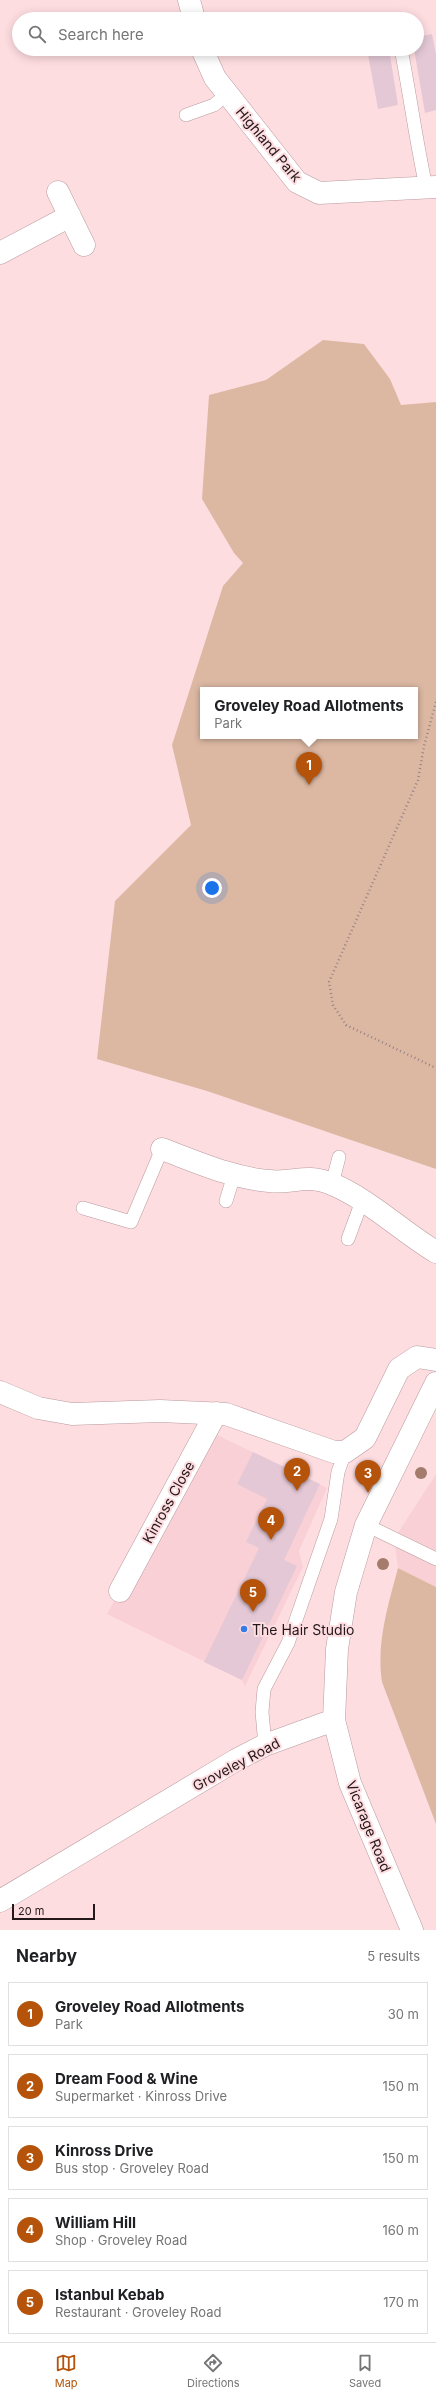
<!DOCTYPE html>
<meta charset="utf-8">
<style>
body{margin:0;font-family:Inter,sans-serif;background:#f2f2f2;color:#202124}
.scale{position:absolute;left:12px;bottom:10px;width:83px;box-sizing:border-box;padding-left:4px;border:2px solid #24181a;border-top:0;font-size:11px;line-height:14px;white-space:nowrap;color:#24181a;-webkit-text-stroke:3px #fedde1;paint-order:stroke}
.you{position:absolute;left:212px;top:888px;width:14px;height:14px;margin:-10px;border:3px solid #fff;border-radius:50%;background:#1a73e8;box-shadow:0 0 0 6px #1a73e833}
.badge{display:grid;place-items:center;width:26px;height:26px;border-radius:50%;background:#b45309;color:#fff;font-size:13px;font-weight:700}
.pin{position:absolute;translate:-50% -33px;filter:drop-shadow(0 1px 2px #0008)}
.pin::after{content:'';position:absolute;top:21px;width:14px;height:12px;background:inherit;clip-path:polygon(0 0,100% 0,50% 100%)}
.popup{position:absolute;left:200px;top:687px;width:218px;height:52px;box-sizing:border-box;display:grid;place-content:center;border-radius:0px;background:#fff;filter:drop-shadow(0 1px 3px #0005);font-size:13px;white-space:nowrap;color:#757577}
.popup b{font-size:15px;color:#202124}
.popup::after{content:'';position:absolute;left:50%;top:100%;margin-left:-8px;border:8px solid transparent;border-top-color:#fff}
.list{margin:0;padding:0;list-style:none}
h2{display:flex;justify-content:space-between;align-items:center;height:52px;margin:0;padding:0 16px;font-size:17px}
h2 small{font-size:13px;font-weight:400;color:#757577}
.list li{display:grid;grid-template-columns:26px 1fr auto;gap:12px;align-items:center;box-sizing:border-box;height:64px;margin:0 8px 8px;padding:0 8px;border:1px solid #e0e0e0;border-radius:0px}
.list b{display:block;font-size:15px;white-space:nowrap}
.list p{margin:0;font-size:13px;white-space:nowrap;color:#757577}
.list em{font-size:13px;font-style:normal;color:#757577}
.icon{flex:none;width:22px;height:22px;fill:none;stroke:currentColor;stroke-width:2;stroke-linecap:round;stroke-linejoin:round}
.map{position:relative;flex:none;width:436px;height:1930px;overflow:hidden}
.search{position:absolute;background:#fff;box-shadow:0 2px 10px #0003;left:12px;right:12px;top:12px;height:44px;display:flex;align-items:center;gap:10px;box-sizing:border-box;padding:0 14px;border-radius:22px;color:#757577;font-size:15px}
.sheet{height:412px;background:#fff}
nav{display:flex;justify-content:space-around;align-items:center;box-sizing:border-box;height:56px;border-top:1px solid #e0e0e0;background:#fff;font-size:11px;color:#757577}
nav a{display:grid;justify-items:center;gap:2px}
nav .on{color:#b45309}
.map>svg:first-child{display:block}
.built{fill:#f9d0d6}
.green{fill:#dcb8a3;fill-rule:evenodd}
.building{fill:#e4c8d6}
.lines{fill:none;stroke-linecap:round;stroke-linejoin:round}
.service-casing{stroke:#b89a9e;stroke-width:14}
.minor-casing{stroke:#b89a9e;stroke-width:23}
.tertiary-casing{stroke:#b89a9e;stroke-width:23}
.path{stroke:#998285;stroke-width:2.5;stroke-dasharray:1 3;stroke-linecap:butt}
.service{stroke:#fff;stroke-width:13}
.minor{stroke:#fff;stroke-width:22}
.tertiary{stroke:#fff;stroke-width:22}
.tree{fill:#a37c6c}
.poi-dot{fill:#337ce9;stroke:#fedde1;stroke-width:1.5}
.labels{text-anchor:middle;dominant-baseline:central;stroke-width:4;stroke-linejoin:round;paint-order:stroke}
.street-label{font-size:14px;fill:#24181a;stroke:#fedde1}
.poi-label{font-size:14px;fill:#24181a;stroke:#fedde1;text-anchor:start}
</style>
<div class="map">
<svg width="436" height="1930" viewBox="0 0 436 1930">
<rect width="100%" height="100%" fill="#fedde1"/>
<path class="built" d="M207,1430l120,58 -28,63 4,16 -58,119 -3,-6 -135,-66z
M436,1474v113l-38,-19 -4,-29z"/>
<path class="green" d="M323,340l41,4 26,35 11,26 35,-3v767l-229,-78 -110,-32 18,-158 76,-76 -19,-80 51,-159 20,-23 -9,-10 -32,-54 7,-104 57,-15zM203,690h212v46h-212z
M398,1568l38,19v237l-54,-142c-6,-39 6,-76 16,-114z"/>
<path class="building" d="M432,34l4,20v56l-11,3 -11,-64h3v-12z
M367,49h22l9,56 -20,4z
M253,1452l67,32 -36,76 13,6 -55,114 -38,-18 55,-114 -13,-6 21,-43 -30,-15z"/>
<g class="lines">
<defs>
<path id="service" d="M401,49c9,46 15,92 25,138
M186,115l28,-10 13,-11
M332,1184l7,-27
M226,1201l8,-26
M83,1208l48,14 31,-73
M348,1239l14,-38
M366,1525l70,34
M265,1745l-3,-33 2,-23 24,-46 43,-124 7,-47 7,-20"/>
<path id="minor" d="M189,0l5,19
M202,49l13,29 82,104 22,11 117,-6
M58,192l26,53
M0,253l70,-37
M162,1149c35,13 70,29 107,32 24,3 36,-8 63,3 38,16 69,47 104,68
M0,1392l38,16 34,6 88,-3 66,3 108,38h11l20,-14 34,-69 18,-12 19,3
M120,1591l96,-178"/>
<path id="tertiary" d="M0,1901l236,-141 29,-15 69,-25
M412,1930l-62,-147 -16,-63 3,-71 9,-57 20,-67 70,-142"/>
</defs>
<use href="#service" class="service-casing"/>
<use href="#minor" class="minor-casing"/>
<use href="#tertiary" class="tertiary-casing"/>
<path class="path" d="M436,702l-12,44 -6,34 -89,202 4,23 13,20 90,43"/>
<use href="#service" class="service"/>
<use href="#minor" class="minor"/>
<use href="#tertiary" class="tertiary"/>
</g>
<g class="tree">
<circle cx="421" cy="1473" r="6"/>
<circle cx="383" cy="1564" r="6"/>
</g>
<circle class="poi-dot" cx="244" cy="1629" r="4"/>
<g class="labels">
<g class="street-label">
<text transform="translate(269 144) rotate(50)">Highland Park</text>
<text transform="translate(168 1502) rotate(-61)">Kinross Close</text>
<text transform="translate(236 1764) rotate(-28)">Groveley Road</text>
<text transform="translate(369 1826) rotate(68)">Vicarage Road</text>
</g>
<g class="poi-label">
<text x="252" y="1629">The Hair Studio</text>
</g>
</g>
</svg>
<div class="scale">20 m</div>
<div class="you"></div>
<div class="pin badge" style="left:309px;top:785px">1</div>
<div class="popup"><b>Groveley Road Allotments</b>Park</div>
<div class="pin badge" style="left:297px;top:1491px">2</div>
<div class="pin badge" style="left:368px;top:1493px">3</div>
<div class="pin badge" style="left:271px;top:1540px">4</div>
<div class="pin badge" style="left:253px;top:1612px">5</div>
<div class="search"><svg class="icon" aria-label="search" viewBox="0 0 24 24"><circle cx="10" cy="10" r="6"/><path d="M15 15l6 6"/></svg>Search here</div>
</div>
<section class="sheet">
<h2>Nearby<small>5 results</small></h2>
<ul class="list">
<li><span class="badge">1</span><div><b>Groveley Road Allotments</b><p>Park</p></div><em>30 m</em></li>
<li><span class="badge">2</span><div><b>Dream Food &amp; Wine</b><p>Supermarket · Kinross Drive</p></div><em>150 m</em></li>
<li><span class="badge">3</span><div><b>Kinross Drive</b><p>Bus stop · Groveley Road</p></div><em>150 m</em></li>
<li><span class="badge">4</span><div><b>William Hill</b><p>Shop · Groveley Road</p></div><em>160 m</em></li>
<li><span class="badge">5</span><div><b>Istanbul Kebab</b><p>Restaurant · Groveley Road</p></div><em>170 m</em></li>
</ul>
</section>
<nav>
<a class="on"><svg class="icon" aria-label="map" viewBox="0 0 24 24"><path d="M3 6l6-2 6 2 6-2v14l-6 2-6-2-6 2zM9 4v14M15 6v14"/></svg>Map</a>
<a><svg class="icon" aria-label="directions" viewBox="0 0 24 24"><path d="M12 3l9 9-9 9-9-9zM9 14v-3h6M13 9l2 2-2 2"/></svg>Directions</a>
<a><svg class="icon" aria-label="saved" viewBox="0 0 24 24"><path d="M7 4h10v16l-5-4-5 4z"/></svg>Saved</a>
</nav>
